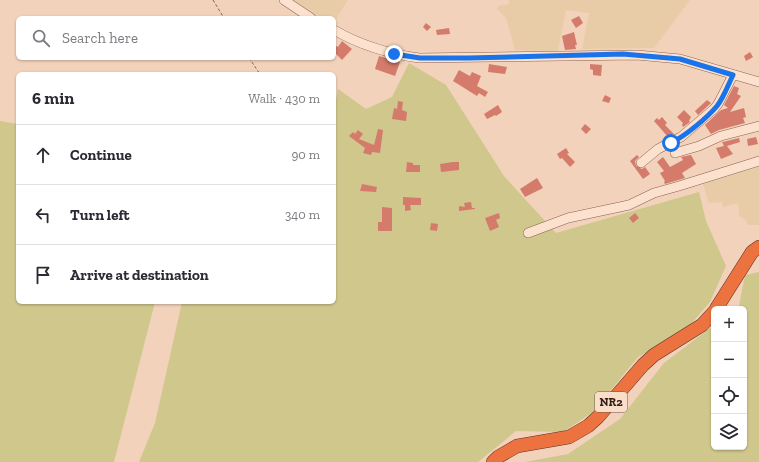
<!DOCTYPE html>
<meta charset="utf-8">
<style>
body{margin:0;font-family:"Zilla Slab",serif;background:#f7f7f7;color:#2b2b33}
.controls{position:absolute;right:12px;bottom:12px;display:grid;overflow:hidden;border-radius:6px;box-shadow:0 1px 3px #0004}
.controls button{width:36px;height:36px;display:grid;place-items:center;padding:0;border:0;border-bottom:1px solid #e1e1e2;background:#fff;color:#2b2b33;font:20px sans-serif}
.stop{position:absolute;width:12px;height:12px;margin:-9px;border:3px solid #1a73e8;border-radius:50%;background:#fff}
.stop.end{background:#1a73e8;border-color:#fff;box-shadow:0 1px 4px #0008}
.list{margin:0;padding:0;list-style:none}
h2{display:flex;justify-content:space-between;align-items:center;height:52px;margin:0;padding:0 16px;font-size:17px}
h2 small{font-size:13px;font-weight:400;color:#7c7c81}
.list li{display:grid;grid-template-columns:26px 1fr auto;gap:12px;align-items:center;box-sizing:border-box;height:60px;padding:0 16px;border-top:1px solid #e1e1e2}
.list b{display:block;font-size:15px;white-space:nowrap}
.list em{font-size:13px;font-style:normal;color:#7c7c81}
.icon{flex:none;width:22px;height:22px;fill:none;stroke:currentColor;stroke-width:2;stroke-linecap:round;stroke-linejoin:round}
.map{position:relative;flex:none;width:759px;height:462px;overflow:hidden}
.search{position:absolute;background:#fff;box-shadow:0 1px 3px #0004;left:16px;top:16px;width:320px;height:44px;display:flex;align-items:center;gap:10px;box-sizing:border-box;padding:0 14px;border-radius:6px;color:#7c7c81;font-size:15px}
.panel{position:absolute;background:#fff;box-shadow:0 1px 3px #0004;left:16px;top:72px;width:320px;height:232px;border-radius:6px}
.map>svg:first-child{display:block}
.farmland{fill:#e8cca7}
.green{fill:#d0c78d}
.building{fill:#d47b6c}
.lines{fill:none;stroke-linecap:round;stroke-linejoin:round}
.minor-casing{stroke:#8a6253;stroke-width:10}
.highway-casing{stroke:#573128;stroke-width:14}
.path{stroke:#8a6253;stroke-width:1;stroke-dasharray:3 2;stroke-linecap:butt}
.minor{stroke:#fce2ce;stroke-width:9}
.highway{stroke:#ec7340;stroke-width:13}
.route{stroke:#1a73e8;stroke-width:5}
.labels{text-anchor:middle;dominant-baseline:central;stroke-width:3.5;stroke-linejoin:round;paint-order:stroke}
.shield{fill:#f9dfca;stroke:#71594e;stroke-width:1}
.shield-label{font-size:12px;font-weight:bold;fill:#372019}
</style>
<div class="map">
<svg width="759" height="462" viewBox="0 0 759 462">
<rect width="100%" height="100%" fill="#f2d2ba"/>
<path class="farmland" d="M292,0h56l-14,22v-4h-12z
M509,0h181l-36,48 -72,1 7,-36 -23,-3 -8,41 -43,-1 -9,-32 -9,-9 1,-3 11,-2z
M759,166v59h-11l-2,-5 -7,-4 -1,-13 -15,4 -1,-5 -13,1 -6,-19z"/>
<path class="green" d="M409,63l37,22 58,91 52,57 143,-41 7,29 20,45 -16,36 -25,29 -47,26 -45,55 -30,20 -47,-1 -38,31h-339l16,-39 27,-121h152v-190l4,-23 28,20 26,-12z
M0,121l18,3v178h137l-41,160h-114z
M759,272v190h-234l43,-8 52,-35 44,-56 50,-38v122h30v-138h-9l4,-3 6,-31z"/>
<path class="building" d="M579,16l4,7 -7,5 -5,-8z
M426,23l5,4 -4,4 -4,-4z
M449,28l1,6 -13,1 -1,-5z
M574,32l3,13h-2l1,4 -11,1 -3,-14z
M342,41l10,8 -10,11 -8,-8v-4l3,-2 1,1z
M750,52l3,5 -7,4 -2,-5z
M379,56l21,6 -5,14 -20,-7z
M489,64l18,3 -2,7 -17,-2z
M590,64l12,1 -1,11 -8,-1v-5l-3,-1z
M459,70l9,5 2,1 2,-4 9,4 -4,10 11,6 -3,5 -6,-4 -2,3 -24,-15z
M734,86l5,2 -2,6 4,2 -11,16 14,-4 2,9 -3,1 2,5 -26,7 -8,4 -6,-9 16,-15 7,-2 -4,-3z
M605,95l6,3 -2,5 -7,-2z
M707,100l4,3 -13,12 -3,-4z
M398,101l5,1 -1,8 5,2 -1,9 -14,-2 2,-11 3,1z
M498,105l4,7 -6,4 -1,-1 -8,4 -3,-5z
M684,110l7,7 -2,4 1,1 -7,5 -1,-2 1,-2 -6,-6z
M662,117l5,6 -2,2 9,9 -6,3 -14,-16 3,-3 2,2z
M585,124l6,5 -5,5 -5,-5z
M378,129l5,1 -3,23 -8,-1 -1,3 -8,-2 2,-5 -16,-12 4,-4 2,2 3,-4 5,4 -4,5 15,6z
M756,137l2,7 -10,2 -1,-7z
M739,138l1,4 -13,4 6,8 -12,5 -5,-11 8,-2 -2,-4h1z
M566,148l3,5 -2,1 8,8 -5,5 -8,-9 -2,1 -3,-5z
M637,155l2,2 -4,4 1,5 6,3 3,-2 5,7 -7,5 -13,-18z
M691,155l5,9 -14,9 3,5 -20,6 -1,-2 1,-1 -5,-8 4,-2 -7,-9 6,-5 7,10 13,-7 -2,-3z
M407,162l6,1v2h7v7h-14z
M453,162h6v8l-18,2 -1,-8z
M537,178l6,10 -18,9 -5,-8z
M362,184l15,3 -1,5 -16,-1z
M403,197l18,1v7h-11l1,5 -6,1v-6h-2z
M471,202l1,6h3v1l-16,2v-5l6,1 -1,-4z
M382,207l10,1v23h-14v-9h4z
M499,213l1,5 -4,2 3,7 -9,4 -5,-13z
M635,213l4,5 -6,5 -4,-5z
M431,223l7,1 -1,7 -7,-1z"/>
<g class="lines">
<defs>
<path id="minor" d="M284,0l27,18
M334,30c26,15 56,24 85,28l218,-3 43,4 79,23
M675,153l24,-7 22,-10 38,-10
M641,163l17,-14 23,-12 33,-28 4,-5 15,-29
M528,233l40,-15 61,-13 25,-12 25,-7 80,-25"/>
<path id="highway" d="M716,309l36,-57 7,-5
M493,462l5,-5 19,-11 52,-9 19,-11 10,-9 45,-52 11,-10 48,-30 12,-13"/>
</defs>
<use href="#minor" class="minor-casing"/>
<use href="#highway" class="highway-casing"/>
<path class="path" d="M213,0l11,18
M249,58l11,16"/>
<use href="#minor" class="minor"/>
<use href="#highway" class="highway"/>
</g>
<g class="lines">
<path class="route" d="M394,54l26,4h48l155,-4 57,5 53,16c-5,10 -9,22 -16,31 -10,12 -32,30 -46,37"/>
</g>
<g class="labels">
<rect class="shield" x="595" y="392" width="32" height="20" rx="3"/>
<g class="shield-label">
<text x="611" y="402">NR2</text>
</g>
</g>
</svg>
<div class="controls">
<button>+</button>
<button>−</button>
<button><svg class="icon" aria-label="locate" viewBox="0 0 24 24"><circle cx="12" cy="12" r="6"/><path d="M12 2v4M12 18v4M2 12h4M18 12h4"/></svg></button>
<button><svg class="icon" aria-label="layers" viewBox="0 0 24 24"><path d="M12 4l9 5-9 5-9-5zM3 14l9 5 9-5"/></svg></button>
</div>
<div class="stop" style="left:671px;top:143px"></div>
<div class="stop end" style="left:394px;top:54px"></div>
<div class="search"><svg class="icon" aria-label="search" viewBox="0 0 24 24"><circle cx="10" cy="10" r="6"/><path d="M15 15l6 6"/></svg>Search here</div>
<section class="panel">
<h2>6 min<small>Walk · 430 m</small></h2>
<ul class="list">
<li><svg class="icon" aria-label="ahead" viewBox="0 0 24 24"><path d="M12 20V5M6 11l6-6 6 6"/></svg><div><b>Continue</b></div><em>90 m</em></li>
<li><svg class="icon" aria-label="left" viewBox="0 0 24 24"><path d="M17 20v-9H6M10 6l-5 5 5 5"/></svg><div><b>Turn left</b></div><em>340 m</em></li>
<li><svg class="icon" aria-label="arrive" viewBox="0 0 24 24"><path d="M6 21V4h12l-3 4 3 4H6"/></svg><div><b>Arrive at destination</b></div></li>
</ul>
</section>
</div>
